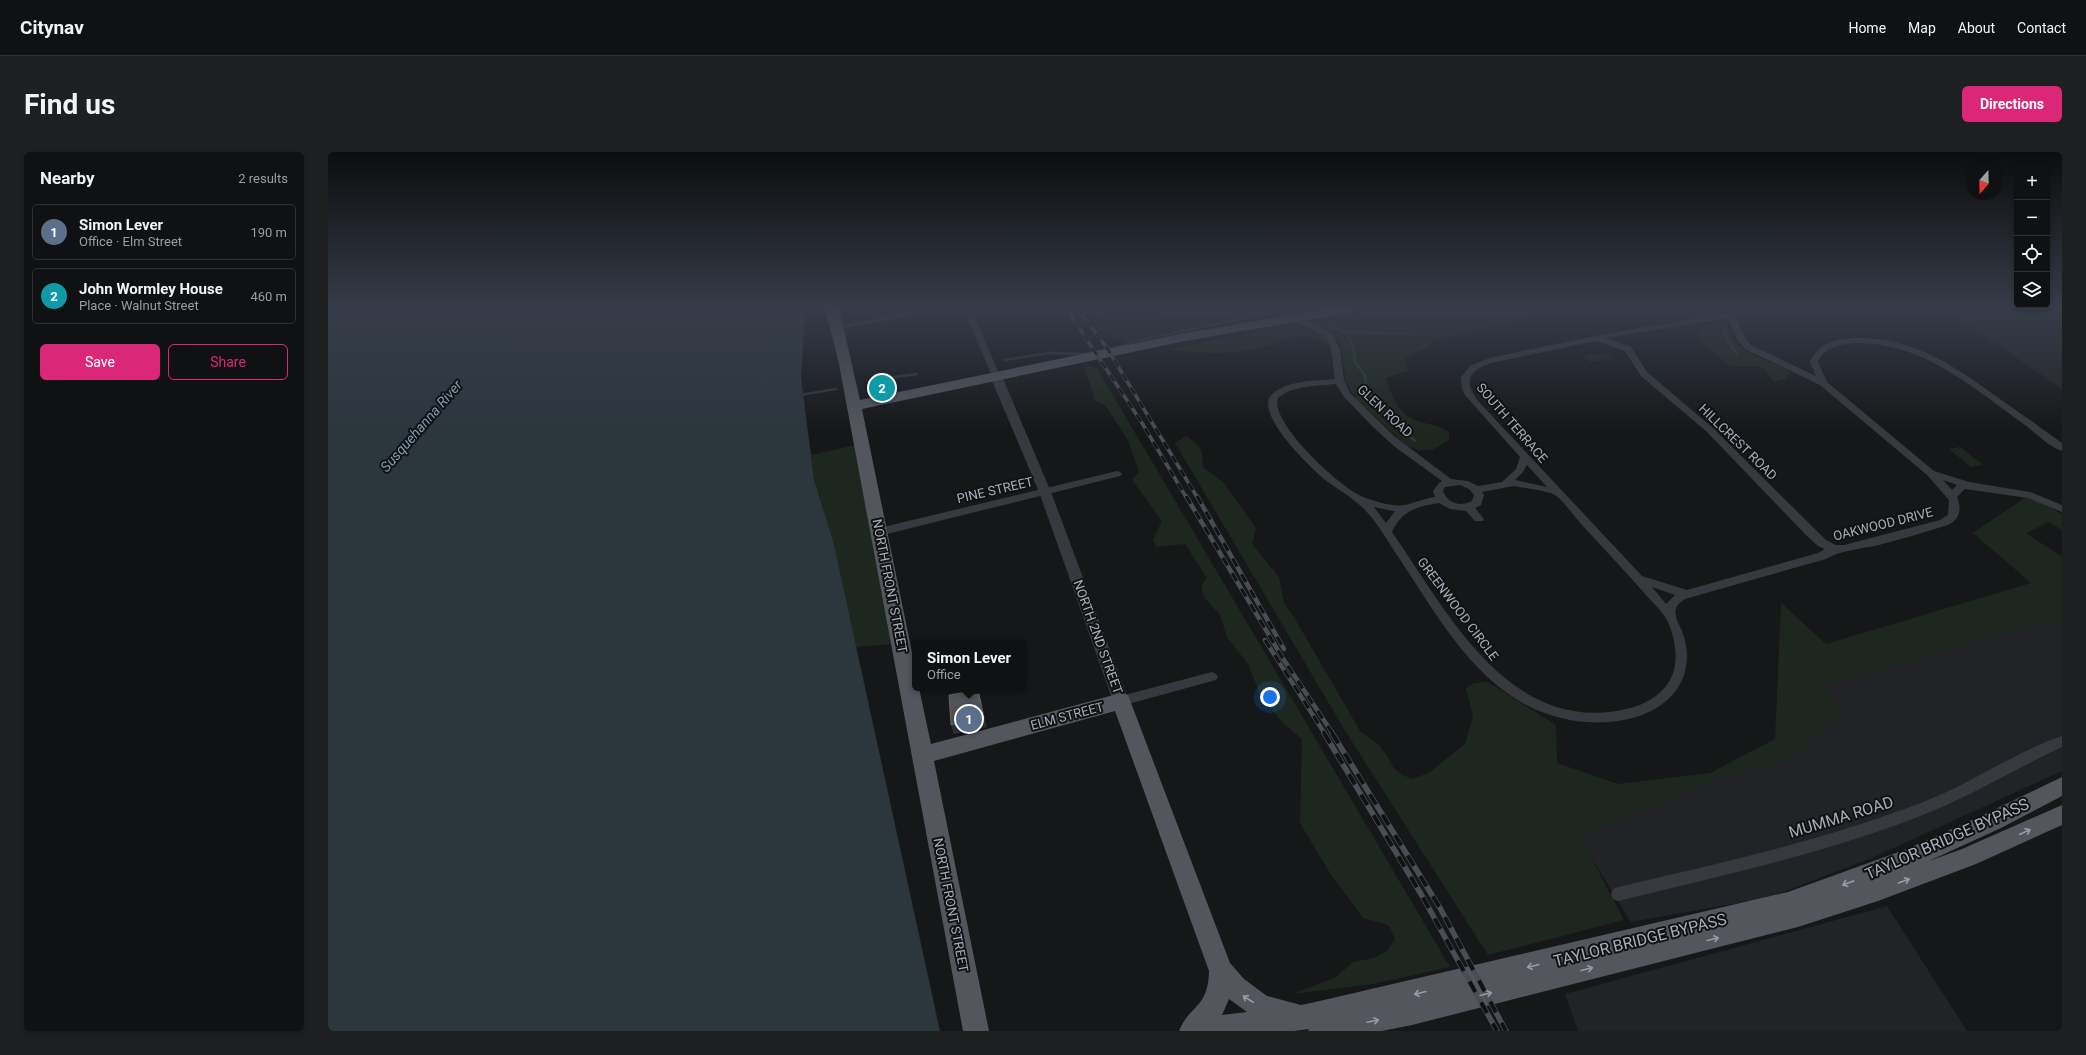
<!DOCTYPE html>
<meta charset="utf-8">
<style>
body{margin:0;font-family:Roboto,sans-serif;background:#1e1f21;color:#f1f3f6}
.controls{position:absolute;right:12px;top:12px;display:grid;overflow:hidden;border-radius:6px;box-shadow:0 2px 6px #0003}
.controls button{width:36px;height:36px;display:grid;place-items:center;padding:0;border:0;border-bottom:1px solid #303133;background:#101113;color:#f1f3f6;font:20px sans-serif}
.compass{position:absolute;left:1638px;top:12px;width:36px;height:36px;border-radius:50%;background:#101113;box-shadow:0 2px 6px #0003;rotate:200deg}
.you{position:absolute;left:942px;top:545px;width:14px;height:14px;margin:-10px;border:3px solid #fff;border-radius:50%;background:#1a73e8;box-shadow:0 0 0 6px #1a73e833}
.badge{display:grid;place-items:center;width:26px;height:26px;border-radius:50%;background:#db2777;color:#fff;font-size:13px;font-weight:700}
.pin{position:absolute;translate:-50% -50%;border:2px solid #fff;box-shadow:0 1px 4px #0006}
.popup{position:absolute;left:584px;top:487px;width:114px;height:52px;box-sizing:border-box;display:grid;place-content:center;border-radius:6px;background:#101113;filter:drop-shadow(0 1px 3px #0005);font-size:13px;white-space:nowrap;color:#9c9da0}
.popup b{font-size:15px;color:#f1f3f6}
.popup::after{content:'';position:absolute;left:50%;top:100%;margin-left:-8px;border:8px solid transparent;border-top-color:#101113}
.list{margin:0;padding:0;list-style:none}
h2{display:flex;justify-content:space-between;align-items:center;height:52px;margin:0;padding:0 16px;font-size:17px}
h2 small{font-size:13px;font-weight:400;color:#9c9da0}
.list li{display:grid;grid-template-columns:26px 1fr auto;gap:12px;align-items:center;box-sizing:border-box;height:56px;margin:0 8px 8px;padding:0 8px;border:1px solid #303133;border-radius:6px}
.list b{display:block;font-size:15px;white-space:nowrap}
.list p{margin:0;font-size:13px;white-space:nowrap;color:#9c9da0}
.list em{font-size:13px;font-style:normal;color:#9c9da0}
.actions{display:flex;gap:8px;padding:12px 16px}
.actions a{flex:1;padding:9px 0;border:1px solid #db2777;border-radius:6px;text-align:center;font-size:14px;color:#db2777}
.actions .main{background:#db2777;color:#fff}
.icon{flex:none;width:22px;height:22px;fill:none;stroke:currentColor;stroke-width:2;stroke-linecap:round;stroke-linejoin:round}
.map{position:relative;flex:none;width:1734px;height:879px;overflow:hidden;border-radius:6px}
header{display:flex;align-items:center;gap:24px;box-sizing:border-box;height:56px;padding:0 20px;background:#101113;border-bottom:1px solid #303133}
header strong{font-size:19px}
nav{display:flex;gap:22px;margin-inline-start:auto;font-size:14px}
.intro{display:flex;align-items:center;justify-content:space-between;box-sizing:border-box;height:96px;padding:0 24px}
h1{margin:0;font-size:28px}
.button{padding:10px 18px;border-radius:6px;background:#db2777;color:#fff;font-size:14px;font-weight:700}
main{display:flex;gap:24px;padding:0 24px}
aside{flex:1;background:#101113;border-radius:6px;box-shadow:0 2px 6px #0003}
.map>svg:first-child{display:block}
.built{fill:#222326}
.green{fill:#1e271f}
.water{fill:#2c363d}
.lines{fill:none;stroke-linecap:round;stroke-linejoin:round}
.stream{stroke:#2c363d;stroke-width:2.5}
.minor{fill:#37393e;fill-rule:evenodd}
.tertiary{fill:#37393e;fill-rule:evenodd}
.primary{fill:#53565d;fill-rule:evenodd}
.rail-far2-casing{stroke:#4a4d53;stroke-width:3.5}
.rail-far1-casing{stroke:#4a4d53;stroke-width:4.5}
.rail-casing{stroke:#4a4d53;stroke-width:5.5}
.rail-far2{stroke:#111214;stroke-width:2.5;stroke-dasharray:8;stroke-linecap:butt}
.rail-far1{stroke:#111214;stroke-width:3;stroke-dasharray:9;stroke-linecap:butt}
.rail{stroke:#111214;stroke-width:4;stroke-dasharray:12;stroke-linecap:butt}
.shaded-wall{fill:#2f3134}
.building{fill:#52545a;stroke:#5f6268}
.oneway{stroke:#979ca7}
.labels{text-anchor:middle;dominant-baseline:central;stroke-width:4;stroke-linejoin:round;paint-order:stroke}
.street-label{font-size:13px;fill:#a8aeb9;stroke:#111214}
.water-label{font-size:14px;font-style:italic;fill:#7f9db4;stroke:#111214}
.near-street-label{font-size:16px;fill:#a8aeb9;stroke:#111214}
</style>
<header>
<strong>Citynav</strong>
<nav><a>Home</a><a>Map</a><a>About</a><a>Contact</a></nav>
</header>
<div class="intro"><h1>Find us</h1><a class="button">Directions</a></div>
<main>
<aside>
<h2>Nearby<small>2 results</small></h2>
<ul class="list">
<li><span class="badge" style="background:#5c6f8a">1</span><div><b>Simon Lever</b><p>Office · Elm Street</p></div><em>190 m</em></li>
<li><span class="badge" style="background:#0f9aa8">2</span><div><b>John Wormley House</b><p>Place · Walnut Street</p></div><em>460 m</em></li>
</ul>
<div class="actions"><a class="main">Save</a><a>Share</a></div>
</aside>
<div class="map">
<svg width="1734" height="879" viewBox="0 0 1734 879">
<rect width="100%" height="100%" fill="#161719"/>
<path class="built" d="M1615,156h119v81l-29,-20z
M1734,462v157l-190,87 -105,40 -136,24 -53,-86 245,-110v-39z
M1559,754l80,125h-389l-13,-37z"/>
<path class="green" d="M755,156h15l10,7 36,1 35,-8h78l7,8 -18,5 -116,21c-29,-4 -30,-13 -47,-34z
M1065,156h176l-134,32 -8,8 -22,10 3,13 -22,7c5,15 11,34 27,41 13,6 22,4 36,13v8l-17,10h-13l-13,-4 -49,-46 -11,-17 -6,-41 -14,-12 -17,-8z
M1357,156h37l1,3 -8,5 -15,3z
M1629,156h105v10l-102,-7z
M1396,170c5,5 5,11 9,16 11,17 35,23 53,30l4,5 -4,6 -12,3 -10,-13 -10,-3h-18l-11,-3 -25,-23 -2,-10 6,-6z
M961,173c18,2 34,5 42,24 -8,-7 -16,-12 -27,-13 -17,-1 -28,8 -44,12 -30,8 -62,5 -92,2z
M1280,201l5,6 -24,3 -6,-7z
M760,214l7,1 3,3 352,597 -77,17 -81,10 44,-17 17,-15 21,-4 14,-8 7,-12 -7,-13 -25,-7 -33,-45 -30,-50 2,-84 -18,-15 -23,-27 -13,-33 -21,-27 -7,-22 -16,-18 -3,-11 6,-8 -22,-34 -29,3 -3,-8 9,-18 -30,-41 7,-8 -11,-32 -23,-35 -10,-4 -10,-32z
M858,284c15,9 17,14 17,31l21,16 32,45 -4,16 27,33 5,26 10,14 66,114 18,13 10,13 5,10 9,8 11,4 17,-7 35,-28 8,-28 -7,-28 8,-5 14,-1 68,43 1,38 61,21 92,-11 65,-34 6,-136 45,41 205,-61 -58,-50 53,-36 19,7 17,10v16l-13,-8 -23,11 36,24v74l-14,-10 -225,66 22,25 -58,49 -70,18 -136,59 43,82 -136,35 -144,-226 -169,-286z
M528,293l35,199 -35,3 -22,-99 -20,-71 -3,-22z
M1632,295l23,18 -12,2 -22,-18z"/>
<path class="water" d="M0,156h475l2,6 -4,63 13,102 20,66 106,486h-612z"/>
<g class="lines">
<path class="stream" d="M1381,156l4,8
M960,158l11,-2
M947,160l8,-1
M1000,173l17,7 8,14 2,16 10,13 1,14 18,24 31,28
M1396,177l5,14 8,11
M1017,180l65,2
M676,208l46,-7 34,1 42,-9 5,-3 132,-28
M559,226l30,-4
M472,243l36,-6"/>
<path class="minor" d="M601,156h14l-4,2 -102,20 -4,-2 4,-2z
M635,156h8l29,68 -1,2h-6l-1,-2z
M1396,156h8l13,30 6,7 65,31 -6,-14c8,-19 26,-23 45,-24 59,-1 99,28 145,61 21,15 42,29 62,44v8c-11,-3 -28,-19 -37,-26 -52,-37 -102,-83 -169,-82 -15,1 -31,3 -38,19l9,20 107,89 35,11 61,10 32,13v7l-34,-14 -63,-9 -8,8c5,12 3,22 -9,28 -23,7 -46,14 -69,20 -17,4 -38,5 -53,14l-141,40c-4,3 -8,5 -9,10 -2,7 3,15 6,22 10,25 5,53 -16,70 -21,18 -52,23 -80,21 -96,-8 -139,-92 -187,-164 -11,-16 -21,-35 -35,-49 -12,-12 -27,-20 -40,-30 -16,-14 -63,-59 -55,-81 12,-18 46,-17 66,-19 -5,-25 2,-41 -27,-51 -6,-3 -14,-5 -19,-10l1,-2h6l24,11 13,8 7,15 4,30 6,13 44,43 57,43 17,2 10,5 24,-4 14,-13 4,-12 -55,-62 -3,-6 -1,-12 9,-11 19,-8 126,-26 111,-18zM1400,166l9,21 8,10 75,36 107,90 22,25 -1,15 -8,5 -96,25h-8l-10,-5 -113,-112 -66,-56 -16,-25 -25,-9zM1268,189l29,10 16,25 66,56 98,102 13,12 7,3 -7,4 -131,37 -45,-14 -164,-175c-15,-20 -9,-30 13,-38zM1008,232l8,13 28,29 23,21 47,34 -3,2 -6,8 2,6c-10,1 -20,6 -30,8 -12,2 -28,-3 -39,-7 -22,-6 -97,-75 -88,-100 15,-13 39,-12 58,-14zM1199,313l20,22 -32,-7 8,-8zM1615,328l14,5 -5,5zM1132,333l9,4 5,6 -2,6c-11,6 -24,3 -29,-10l2,-4zM1186,334c9,2 35,5 41,9 9,6 20,23 28,31 21,23 43,46 63,69 6,7 14,14 19,22 8,13 12,32 10,47 -2,22 -23,39 -45,44 -119,31 -182,-95 -238,-176 9,-21 26,-26 47,-29l11,6 16,2 9,10h8l1,-2 -9,-11 6,-3 3,-10 -2,-3zM1046,355l19,4h2l-9,12zM1324,435l23,8 -9,9z
M789,319l3,1 2,2 -2,2 -241,60 -5,-4 5,-4z
M884,520l4,2 2,3 -2,3 -95,26 -4,-2 -2,-3 2,-3 4,-2z
M1734,584v11c-43,20 -84,45 -127,63 -102,42 -211,65 -317,91l-5,-2 -2,-5 2,-5 5,-2c103,-24 207,-47 305,-85 48,-18 91,-50 139,-66z"/>
<path class="tertiary" d="M668,221l6,3 49,116 78,209 -3,4 -5,2 -5,-2 -3,-4 -74,-209 -49,-116z"/>
<path class="primary" d="M497,156h14l21,92 325,-67 148,-25h28l-7,4 -169,29 -323,68 53,258v21h4l12,56 190,-51 7,2 102,268 14,16 23,17 34,9 10,-2 477,-111 119,-43 78,-35 77,-37v19l-61,32 -72,33 33,-12 100,-44v20l-86,39 -98,37 -80,26 -386,98 -30,6h-74l1,-2 -15,2h-115c11,-27 29,-22 30,-60l-94,-260 -181,50 55,270h-26l-124,-667zM901,847l18,13 -25,3z"/>
<defs>
<path id="rail-far2" d="M738,156l76,115 44,74
M749,156l30,40 90,149"/>
<path id="rail-far1" d="M858,344l96,161 51,77
M869,344l87,153
M937,488l60,94"/>
<path id="rail" d="M996,581l97,161 76,137
M1004,581l108,175 66,123"/>
</defs>
<use href="#rail-far2" class="rail-far2-casing"/>
<use href="#rail-far1" class="rail-far1-casing"/>
<use href="#rail" class="rail-casing"/>
<use href="#rail-far2" class="rail-far2"/>
<use href="#rail-far1" class="rail-far1"/>
<use href="#rail" class="rail"/>
</g>
<path class="shaded-wall" d="M563,224l3,13 -22,5 -2,-6z
M651,542l8,33 -23,7 -1,-2 -9,2 -3,-9 10,-2z"/>
<path class="building" d="M563,224l1,7 -22,5 -2,-7z
M639,540v4l12,-2 5,24 -23,7v-2l-10,2 -2,-30z"/>
<defs><path id="oneway-shaft" d="M-6 0H5M1.5-3L5.5 0L1.5 3" fill="none" stroke-width="1.6" stroke-linecap="round" stroke-linejoin="round"/></defs>
<g class="oneway">
<use href="#oneway-shaft" transform="translate(1697 680) rotate(-25)"/>
<use href="#oneway-shaft" transform="translate(1576 729) rotate(-20)"/>
<use href="#oneway-shaft" transform="translate(1520 731) rotate(160)"/>
<use href="#oneway-shaft" transform="translate(1385 787) rotate(-14)"/>
<use href="#oneway-shaft" transform="translate(1205 814) rotate(166)"/>
<use href="#oneway-shaft" transform="translate(1259 817) rotate(-14)"/>
<use href="#oneway-shaft" transform="translate(1092 841) rotate(166)"/>
<use href="#oneway-shaft" transform="translate(1158 842) rotate(-14)"/>
<use href="#oneway-shaft" transform="translate(920 847) rotate(-147)"/>
<use href="#oneway-shaft" transform="translate(1045 869) rotate(-12)"/>
</g>
<linearGradient id="sky" x2="0" y2="1"><stop stop-color="#0c0d0e"/><stop offset="0.56" stop-color="#363c49"/><stop offset="1" stop-color="#363c49" stop-opacity="0"/></linearGradient>
<rect width="1734" height="279" fill="url(#sky)"/>
<g class="labels">
<g class="street-label">
<text transform="translate(1057 259) rotate(43)">GLEN ROAD</text>
<text transform="translate(1184 271) rotate(49)">SOUTH TERRACE</text>
<text transform="translate(1410 290) rotate(44)">HILLCREST ROAD</text>
<text transform="translate(667 338) rotate(-13)">PINE STREET</text>
<text transform="translate(1555 372) rotate(-14)">OAKWOOD DRIVE</text>
<text transform="translate(562 434) rotate(79)">NORTH FRONT STREET</text>
<text transform="translate(1130 457) rotate(53)">GREENWOOD CIRCLE</text>
<text transform="translate(770 485) rotate(70)">NORTH 2ND STREET</text>
<text transform="translate(739 564) rotate(-15)">ELM STREET</text>
<text transform="translate(623 753) rotate(79)">NORTH FRONT STREET</text>
</g>
<g class="water-label">
<text transform="translate(93 274) rotate(-49)">Susquehanna River</text>
</g>
<g class="near-street-label">
<text transform="translate(1513 665) rotate(-17)">MUMMA ROAD</text>
<text transform="translate(1619 687) rotate(-24)">TAYLOR BRIDGE BYPASS</text>
<text transform="translate(1312 788) rotate(-14)">TAYLOR BRIDGE BYPASS</text>
</g>
</g>
</svg>
<div class="controls">
<button>+</button>
<button>−</button>
<button><svg class="icon" aria-label="locate" viewBox="0 0 24 24"><circle cx="12" cy="12" r="6"/><path d="M12 2v4M12 18v4M2 12h4M18 12h4"/></svg></button>
<button><svg class="icon" aria-label="layers" viewBox="0 0 24 24"><path d="M12 4l9 5-9 5-9-5zM3 14l9 5 9-5"/></svg></button>
</div>
<svg class="compass" viewBox="-18 -18 36 36"><path d="M0-13l5 13h-10z" fill="#e53935"/><path d="M0 13l5-13h-10z" fill="#9c9da0"/></svg>
<div class="you"></div>
<div class="pin badge" style="left:641px;top:567px;background:#5c6f8a">1</div>
<div class="popup"><b>Simon Lever</b>Office</div>
<div class="pin badge" style="left:554px;top:236px;background:#0f9aa8">2</div>
</div>
</main>
